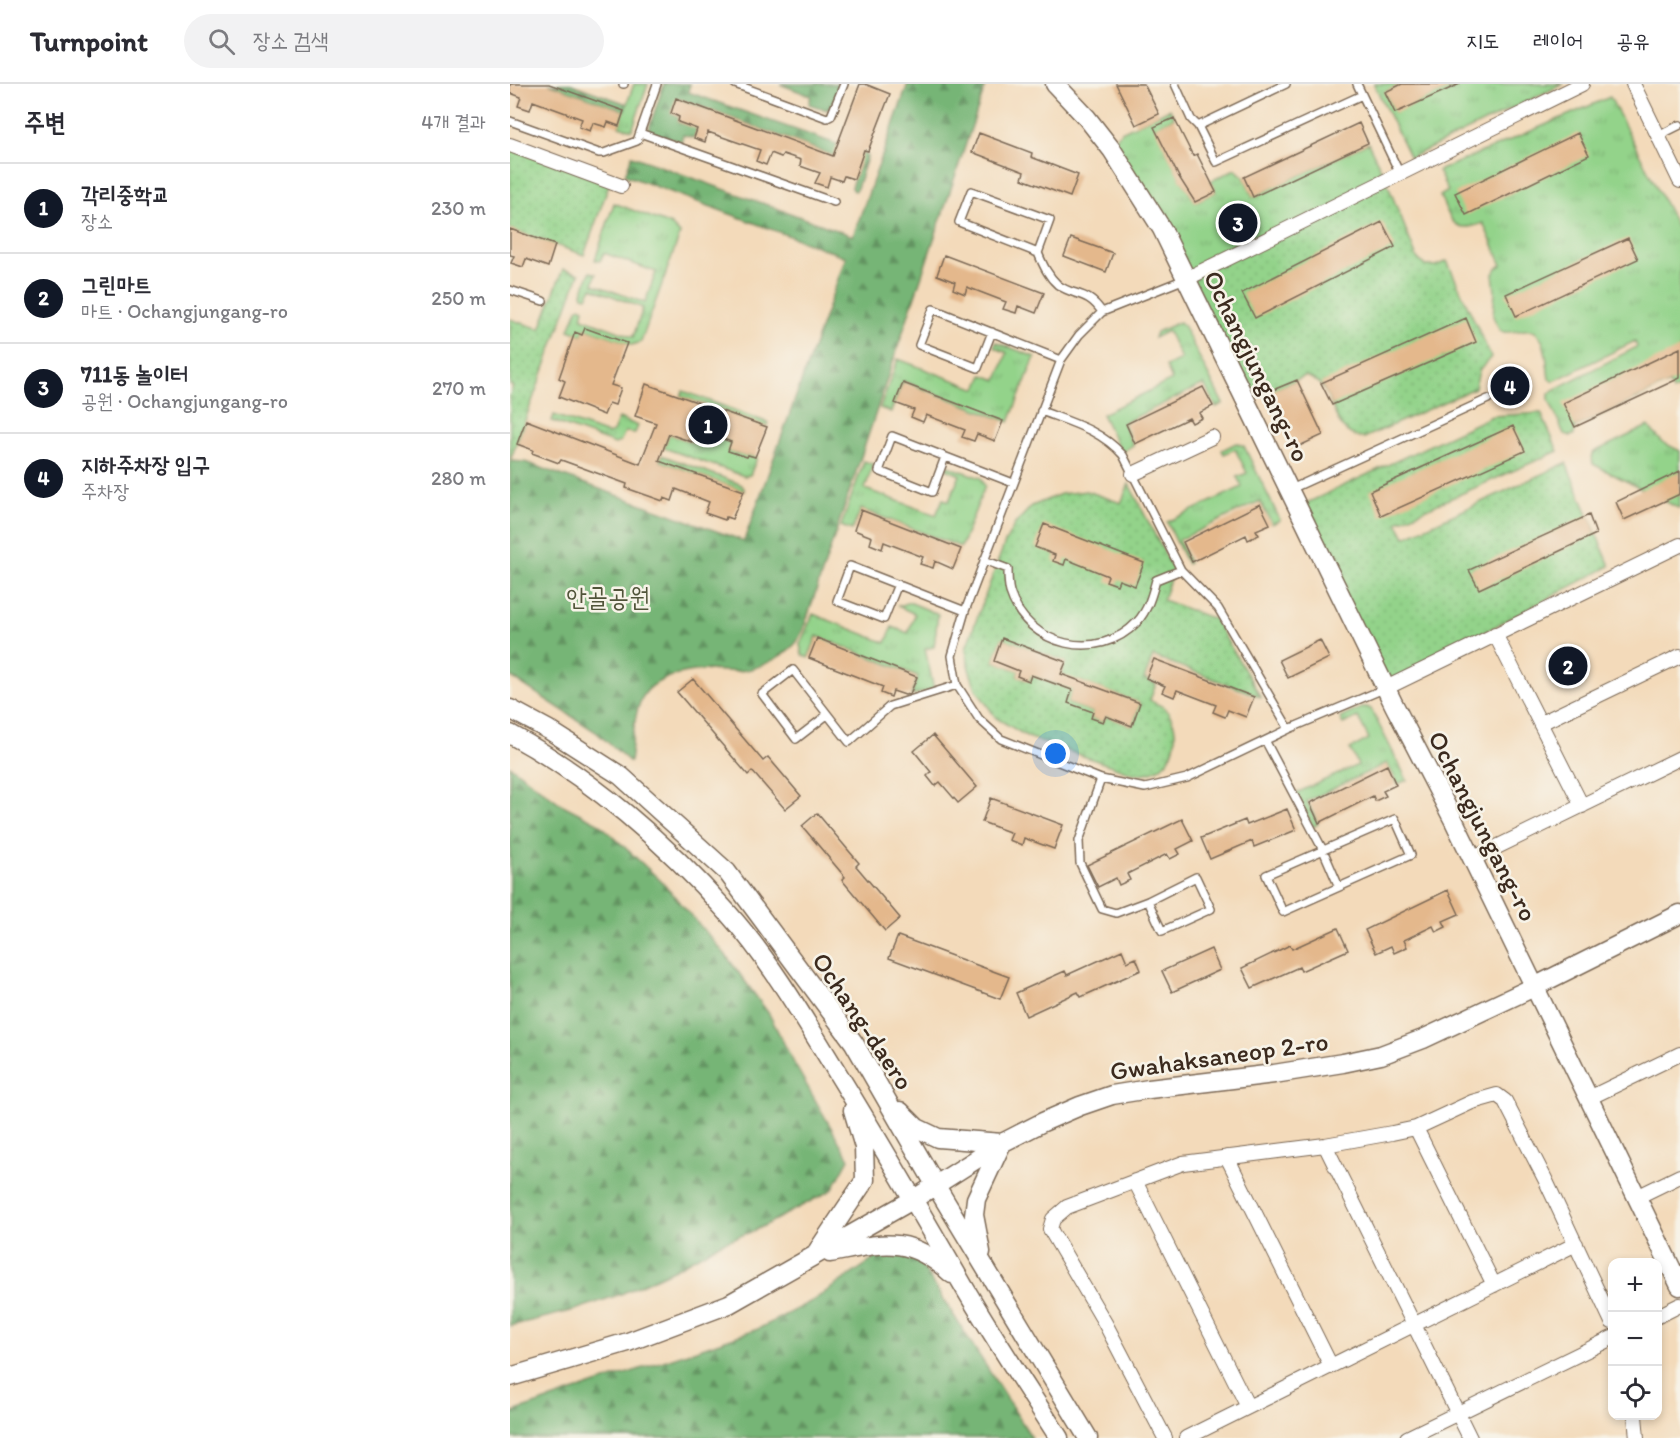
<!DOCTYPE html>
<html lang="ko">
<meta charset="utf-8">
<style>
body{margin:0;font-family:Itim,"Poor Story",sans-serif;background:#f2f2f3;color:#2b2b33}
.controls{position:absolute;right:18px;bottom:18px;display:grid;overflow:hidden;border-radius:12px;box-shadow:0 3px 9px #0003}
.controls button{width:54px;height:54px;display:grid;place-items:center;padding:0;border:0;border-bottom:2px solid #e1e1e2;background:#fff;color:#2b2b33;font:30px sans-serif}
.you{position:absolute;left:546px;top:670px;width:21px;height:21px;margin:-15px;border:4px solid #fff;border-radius:50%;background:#1a73e8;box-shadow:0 0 0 9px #1a73e833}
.badge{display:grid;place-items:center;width:39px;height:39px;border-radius:50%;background:#111827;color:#fff;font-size:20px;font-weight:700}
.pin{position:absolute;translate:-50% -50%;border:3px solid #fff;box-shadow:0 2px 6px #0006}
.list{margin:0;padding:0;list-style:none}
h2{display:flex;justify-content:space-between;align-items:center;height:78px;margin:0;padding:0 24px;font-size:26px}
h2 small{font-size:20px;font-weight:400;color:#7c7c81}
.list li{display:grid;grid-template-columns:39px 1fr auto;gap:18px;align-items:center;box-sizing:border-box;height:90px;padding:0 24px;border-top:2px solid #e1e1e2}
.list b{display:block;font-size:22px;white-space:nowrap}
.list p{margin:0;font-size:20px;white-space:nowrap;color:#7c7c81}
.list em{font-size:20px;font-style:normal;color:#7c7c81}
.icon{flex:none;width:33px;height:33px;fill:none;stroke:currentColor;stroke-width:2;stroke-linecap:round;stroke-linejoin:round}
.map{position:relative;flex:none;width:1170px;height:1354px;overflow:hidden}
header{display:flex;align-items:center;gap:36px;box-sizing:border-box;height:84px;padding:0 30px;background:#fff;border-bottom:2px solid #e1e1e2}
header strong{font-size:28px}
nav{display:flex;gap:33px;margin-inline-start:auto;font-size:21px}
.search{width:420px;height:54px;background:#f2f2f3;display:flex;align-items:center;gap:15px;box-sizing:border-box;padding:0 21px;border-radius:33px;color:#7c7c81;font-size:22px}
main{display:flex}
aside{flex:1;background:#fff}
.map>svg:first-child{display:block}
.grass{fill:url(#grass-tufts);stroke:#677e54;stroke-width:1.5}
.forest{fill:url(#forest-firs);stroke:#58704a;stroke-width:1.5}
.park{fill:url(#park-dots);stroke:#677e54;stroke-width:1.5;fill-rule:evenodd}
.building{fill:#e4b88c}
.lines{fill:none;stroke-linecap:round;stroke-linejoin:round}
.lane-casing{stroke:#7b6855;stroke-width:10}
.street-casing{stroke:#7b6855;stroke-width:16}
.secondary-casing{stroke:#7b6855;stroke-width:21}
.lane{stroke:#fff;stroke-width:7}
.street{stroke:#fff;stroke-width:14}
.secondary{stroke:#fff;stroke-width:18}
.labels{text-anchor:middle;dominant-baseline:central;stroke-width:5;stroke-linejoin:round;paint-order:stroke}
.street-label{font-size:26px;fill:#3b2a1e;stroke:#f7f3e8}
.park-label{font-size:26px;fill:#515439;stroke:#f7f3e8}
</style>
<header>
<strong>Turnpoint</strong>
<div class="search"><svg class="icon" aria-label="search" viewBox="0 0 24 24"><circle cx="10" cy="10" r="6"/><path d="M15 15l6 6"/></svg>장소 검색</div>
<nav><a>지도</a><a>레이어</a><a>공유</a></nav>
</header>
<main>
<aside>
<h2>주변<small>4개 결과</small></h2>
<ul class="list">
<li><span class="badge">1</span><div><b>각리중학교</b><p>장소</p></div><em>230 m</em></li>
<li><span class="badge">2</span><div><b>그린마트</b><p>마트 · Ochangjungang-ro</p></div><em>250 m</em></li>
<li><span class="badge">3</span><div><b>711동 놀이터</b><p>공원 · Ochangjungang-ro</p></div><em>270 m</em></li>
<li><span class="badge">4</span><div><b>지하주차장 입구</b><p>주차장</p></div><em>280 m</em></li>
</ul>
</aside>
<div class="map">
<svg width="1170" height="1354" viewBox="0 0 1170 1354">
<defs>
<pattern id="grass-tufts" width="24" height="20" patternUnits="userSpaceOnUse" patternTransform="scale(1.5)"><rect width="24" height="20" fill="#93d38a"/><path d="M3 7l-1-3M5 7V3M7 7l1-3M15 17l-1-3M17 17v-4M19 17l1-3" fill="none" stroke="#80b577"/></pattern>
<pattern id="forest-firs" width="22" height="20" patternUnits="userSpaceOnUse" patternTransform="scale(1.5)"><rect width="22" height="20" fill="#76b576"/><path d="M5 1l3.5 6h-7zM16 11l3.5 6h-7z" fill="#629360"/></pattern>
<pattern id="park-dots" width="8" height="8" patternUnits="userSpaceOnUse" patternTransform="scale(1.5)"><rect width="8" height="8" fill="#93d38a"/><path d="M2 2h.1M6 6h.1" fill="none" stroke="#80b577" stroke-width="1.8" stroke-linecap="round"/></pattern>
</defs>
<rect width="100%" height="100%" fill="#f7f3e8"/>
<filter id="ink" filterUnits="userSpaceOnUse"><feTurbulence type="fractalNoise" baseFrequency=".0167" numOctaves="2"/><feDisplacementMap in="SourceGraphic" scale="12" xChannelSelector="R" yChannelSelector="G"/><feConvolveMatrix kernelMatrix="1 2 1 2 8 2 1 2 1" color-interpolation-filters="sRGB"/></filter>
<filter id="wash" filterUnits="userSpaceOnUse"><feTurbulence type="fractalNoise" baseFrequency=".008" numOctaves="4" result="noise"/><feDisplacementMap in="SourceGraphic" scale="24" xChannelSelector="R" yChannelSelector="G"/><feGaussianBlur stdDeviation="1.35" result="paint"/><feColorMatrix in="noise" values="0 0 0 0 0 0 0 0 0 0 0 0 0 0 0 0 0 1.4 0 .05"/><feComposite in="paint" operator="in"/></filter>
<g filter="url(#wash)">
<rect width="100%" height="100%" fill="#f3daba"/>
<path class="grass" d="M124,0h14l-16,46 -13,-4z
M864,0h28l-17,8 10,20 65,-28h103l-153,74z
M1100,13l70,136v154l-7,4 -4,-8 -94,44 -1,8 -4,1 -6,-2 -15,-34v-6l4,-4 84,-43 -2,-6 -81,40 -5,-2c-3,-16 -1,-53 -25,-49 -8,1 -16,4 -24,1l-7,-15 2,-24 -2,-18 4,-6 5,-3 -19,-42c-30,12 -32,-3 -43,-27l8,-5 -10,-20z
M660,25l4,9 -19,9 24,49 16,26 21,-10 -5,-11 24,-12 9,8 9,20 115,-54 18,37 -200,99 -72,-138 7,-9z
M104,119l57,22 9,9 -39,108 -9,3 -47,-17 -3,7 -13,-5 8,-21 3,-2 4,2 -2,9 51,19 10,-29 -51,-20 -5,9 -4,-1 -1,-3 8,-21 6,2 -3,10 52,19 11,-31 -52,-19 -4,8 -5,-1z
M670,238l3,3 40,79 -7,3 -12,-23 -81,39 10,22 -12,8 -19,-39 70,-34 -6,-14 15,-7 -13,-28 -14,7 2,-6z
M486,258l39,15 -26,65 -106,-41 -12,31 -11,-4 18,-49 79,30 6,-14 14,5 10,-27 -13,-6z
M173,307l83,31 2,1 -1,4 -86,-31z
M44,331l54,19 5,-2 6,-14 19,8 -3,7 -10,-1 -5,10 -5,2 -63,-23z
M1138,342l14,16 18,9v58l-87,-45 -1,-7 2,-5z
M198,349l23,9 -3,9 19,6 1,-2 9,3 -7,17 -6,1 -80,-28 5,-14 26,9 2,-4 8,3z
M726,359l8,3 36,74 -8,4 -12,-23 -81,39 10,23 -2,1 -20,-42 75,-35 -5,-10 10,-4 -12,-24 -11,5 -2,-4z
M151,371l79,29 4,4v3l-84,-30z
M354,377l9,3 -8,25 71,26 7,-16 6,2 11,-26 -14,-6 2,-3 33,12 4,8 -24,61 -100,-38 -9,21 -11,-4z
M399,518l29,12 -4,33 -9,2 9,40 -23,7 7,-20 -101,-40 -9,22 -6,-3 -2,-11 13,-30 73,29 6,-16 16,6 7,-19 -17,-8z
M853,623h4l4,2 36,71 -9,4 -11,-21 -80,38 11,23 -5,3 -17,-34 62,-28 -8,-16 19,-10 -11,-22 -15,7 -3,-6z"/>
<path class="forest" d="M39,0h22l56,20 -3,7z
M154,0h26l-2,8 177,62 2,3 -10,31 -2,3 -3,-1 -1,-3 8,-22 -182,-67 -6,15 8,4 -1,5 12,4 10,-6 -6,18 -11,-3 -2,7 -33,-11z
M270,0h57c2,8 -4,21 -10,26l-18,-6 2,-8z
M398,0h78l-183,546c-3,5 -5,12 -9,15 -13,13 -36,24 -54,26 -11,1 -22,-1 -33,-1 -21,1 -54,7 -65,28 -9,18 -9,44 -12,64l-34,-30 -86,-56v-215l15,1 219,79 102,-284 -221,-82 7,-19 221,80z
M0,682l51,38 39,20 61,57 64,73 44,60 25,49 55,96 -17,31 -76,40 -35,13 -48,27 -52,24 -46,16 -65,16z
M373,1169l34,5 115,180h-522v-25l248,-84 54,-28z"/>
<path class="park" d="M0,61l100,37 -26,73 -74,-26z
M876,96l31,78 8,8h11l11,-5 44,96 -12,14 -4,17 -111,50c-40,-5 -22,-51 -59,-62l-58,26 -61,-123z
M709 138a19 19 0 1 1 38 0a19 19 0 1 1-38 0Z
M53,185l16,5 -69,187v-65l3,-10 -3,-1v-66l30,10z
M1031,329l17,38 -161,71 8,15 161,-74 44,103 -143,75 2,6 -83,41 -88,-181 194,-91z
M619,400l44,86 -10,30 51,19 47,78 -108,-41 -9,23 12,5 -6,16c4,3 10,5 13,7 17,15 16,45 -1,59 -7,7 -18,8 -27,8l-107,-37 -32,-19 -20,-29 -7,-20 -3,-21 39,-106 10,-18 17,-18 29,-12 26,-3 34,12zM492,554l64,24 -9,23 -26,-10 -2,6 -12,-5 2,-5 -25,-10zM566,596l64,23 -8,23 -26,-10 -3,6 -12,-4 2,-6 -25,-9z"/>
<g id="blocks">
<path class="building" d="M0,0h39l75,27 -5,15 -11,-4 -2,5 -13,-4 -3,8 -11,-4 3,-8 -19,-7 -30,-11 -3,9 -12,-4 3,-9 -11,-4z
M350,0h5l25,10 -22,57 -4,-1 -10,29 -10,-3 -2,5 -12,-4 -3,10 -12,-4 5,-10 -20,-7 1,-6 -18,-6 -2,3 -10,-4 -5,12 -10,-4 4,-11 -52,-18 -3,10 -11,-4 3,-9 -19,-7 1,-5 -8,-4 5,-15 157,58z
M606,0h28l15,30 -23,11z
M892,0h58l-65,29 -10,-21z
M664,34l19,38 4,-2 19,38 -21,10 -16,-25 -25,-50z
M849,39l9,20 -115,54 -9,-20z
M469,49l53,20 -1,4 47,18 -8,22 -48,-18 2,-7 -52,-20z
M1068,49l11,22 -123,60 -11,-22z
M872,138l13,25 -140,71 -13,-25z
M0,145l45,16 -7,22 -22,-8 -3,8 -12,-4 3,-7 -4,-1z
M561,154l42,15 -7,19 -42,-16z
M1118,154l10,21 -122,57 -10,-22z
M434,171l100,38 -8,20 -18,-7 -2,7 -13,-4 3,-7 -39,-15 -2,7 -12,-5 2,-7 -18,-7z
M956,234l10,24 -144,63 -11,-22z
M75,244l42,15 -16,42 10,3 -6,17 -6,-2 -5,12 -45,-18 6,-16 -6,-3 16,-46 7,3z
M1170,264v30l-105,49 -12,-24z
M787,296l26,55 -28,13 -27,-56z
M393,299l100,38 -8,20 -18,-7 -3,7 -12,-4 3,-7 -39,-15 -3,7 -12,-5 3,-7 -19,-7z
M136,300l121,43 -12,30 -7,-2 -1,2 -19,-6 3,-9 -23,-9 -3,9 -8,-3 -2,4 -26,-9 -10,27 85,30 -12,28 -6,-2 -1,3 -20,-7 4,-11 -33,-13 -4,12 -8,-3 -1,3 -37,-13 1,-4 -66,-24 -2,3 -27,-10 1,-3 -16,-6 9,-24 114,44 16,-41 -21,-7z
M693,303l10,19 -14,7 3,5 -10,5 -3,-5 -54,26 -9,-20z
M1003,342l12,25 -144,65 -11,-25z
M1170,387v23l-56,26 -8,-18z
M750,420l10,20 -14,6 3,5 -11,5 -2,-5 -54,27 -9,-20z
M351,426l100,39 -8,20 -18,-8 -2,7 -13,-4 3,-7 -39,-15 -2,7 -12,-5 2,-7 -18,-7z
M1079,431l7,19 -117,55 -10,-19z
M534,440l100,39 -9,23 -16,-6 -2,5 -11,-4 2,-5 -42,-17 -2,6 -11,-4 2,-6 -20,-8z
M307,554l100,39 -7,17 -5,1 -12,-4 -2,6 -10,-4 2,-6 -74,-29z
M492,554l64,24 -5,12 79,29 -8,23 -26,-10 -3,6 -12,-4 2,-6 -25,-9 4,-13 -41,-15 -2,6 -12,-5 2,-5 -25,-10z
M810,556l9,18 -41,20 -9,-18z
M644,575l100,38 -8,20 -18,-7 -3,7 -12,-5 3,-7 -39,-15 -3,7 -12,-5 3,-6 -19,-8z
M183,595l70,82 5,-4 33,39 -16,13 -33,-38 -4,4 -71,-83z
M423,651l44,52 -19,16 -18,-21 -5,4 -8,-10 4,-4 -17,-21z
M877,681l9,20 -13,6 3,5 -11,5 -2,-5 -54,27 -9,-20z
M481,714l72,27 -9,24 -30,-11 -2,7 -13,-5 3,-7 -30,-11z
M777,725l9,21 -42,17 -2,-6 -42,18 -9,-21 44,-18 2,5z
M307,729l42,50 -3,3 44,52 -15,13 -43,-51 3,-3 -43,-51z
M672,735l11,22 -16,8 3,5 -10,5 -3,-5 -40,20 3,6 -11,5 -3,-7 -18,9 -11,-22z
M938,806l11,24 -16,7 3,6 -10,5 -3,-6 -29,14 3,7 -13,6 -3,-7 -15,7 -11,-23z
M828,844l10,22 -47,21 -2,-4 -47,21 -10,-20 48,-23 2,4z
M388,852l111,41 -9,22 -111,-41z
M701,865l9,21 -48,22 -10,-21z
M612,866l5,12 9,-4 5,12 -60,27 -3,-5 -52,24 -10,-23 49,-22 2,4z"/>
</g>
</g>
<g filter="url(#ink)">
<use href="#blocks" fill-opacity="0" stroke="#7b6855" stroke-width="1.5"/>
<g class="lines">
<defs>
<path id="lane" d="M113,0h1
M225,0l92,34 4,-2 13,-32
M665,0l16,35 7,7
M776,0l-88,42 18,36 146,-67
M847,0l43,90
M0,37l89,32h5l33,-12 20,-57
M130,49l194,69
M1148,52l22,-11
M528,169l-79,-31 12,-31 79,29 -12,33c5,12 10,23 20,32 17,12 29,5 44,27
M675,195l-83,33 -23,23 -18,25 -96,251 -13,45 5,29 22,34 22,20 100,40 44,9 42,-10 102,-49 97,-41
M0,206l33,11
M482,248l-14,36 -59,-23 14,-36 128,51
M531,327c32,12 59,19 82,44l58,115 37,38 71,121
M435,373l-13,35 -53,-21 13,-35 121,47
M779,406l199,-91
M474,476l24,9c0,8 0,16 2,23 17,55 89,71 127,30 11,-12 15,-27 19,-42l25,-10
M388,500l-14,35 -47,-18 13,-35 115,45
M317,631l-31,24 -34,-45 31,-24 56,72 41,-36 67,-21
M756,658l57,108 16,37
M591,695l-22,62 1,22 22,46 14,4 32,-12 48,-24 15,32 -49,22 -14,-30
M885,735l16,36 -128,57 -17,-37z"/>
<path id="street" d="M1123,0l47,97
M0,61l111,41
M676,195l396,-195
M623,390l79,-37
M985,550l87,172
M876,604l294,-143
M1031,639l139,-67
M962,775l208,-101
M1079,1014l91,-44
M906,1044l78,157
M815,1061l145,293
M717,1073l104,209
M625,1097l113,226
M1127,1113l43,-21
M1148,1232l22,-11
M1125,1332l2,22
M655,1354l-60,-115 -55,-94 3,-10 14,-12 116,-44 142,-18 67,-12 24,-5 56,-26 25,-7 8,6 40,78 67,143
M676,1354l390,-194
M897,1354l205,-100"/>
<path id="secondary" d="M545,0l32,34 25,32 50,79 232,476 59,114 227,467
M0,625l39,21 72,46 106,96 127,171 82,143 152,252
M0,650c81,44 156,109 217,178 42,47 75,103 108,157 43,70 84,140 125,211 31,54 66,106 99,158
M390,1027l17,17 21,10 64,5
M308,1166l47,-70 -1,-33 -11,-37
M471,1168l-7,-37 2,-16 26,-56
M320,1169c54,-10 78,-19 122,21
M0,1293l118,-35 101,-38 185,-105 88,-56 41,-21 37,-16 32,-11 37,-6 125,-15 69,-11 38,-8 42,-16 111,-52 146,-73"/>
</defs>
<use href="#lane" class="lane-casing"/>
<use href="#street" class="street-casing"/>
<use href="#secondary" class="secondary-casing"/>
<use href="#lane" class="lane"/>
<use href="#street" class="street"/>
<use href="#secondary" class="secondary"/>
</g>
</g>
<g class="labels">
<g class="street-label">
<text transform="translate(747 282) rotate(64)">Ochangjungang-ro</text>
<text transform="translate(973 742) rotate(63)">Ochangjungang-ro</text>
<text transform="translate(353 937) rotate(56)">Ochang-daero</text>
<text transform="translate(709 972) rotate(-8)">Gwahaksaneop 2-ro</text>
</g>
<g class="park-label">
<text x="98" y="513">안골공원</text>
</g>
</g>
</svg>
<div class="controls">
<button>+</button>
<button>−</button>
<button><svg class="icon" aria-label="locate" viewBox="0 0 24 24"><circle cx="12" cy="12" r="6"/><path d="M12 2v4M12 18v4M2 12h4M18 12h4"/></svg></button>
</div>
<div class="you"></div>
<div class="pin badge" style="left:198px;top:341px">1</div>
<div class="pin badge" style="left:1058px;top:582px">2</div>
<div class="pin badge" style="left:728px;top:139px">3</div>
<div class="pin badge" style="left:1000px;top:302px">4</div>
</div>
</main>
